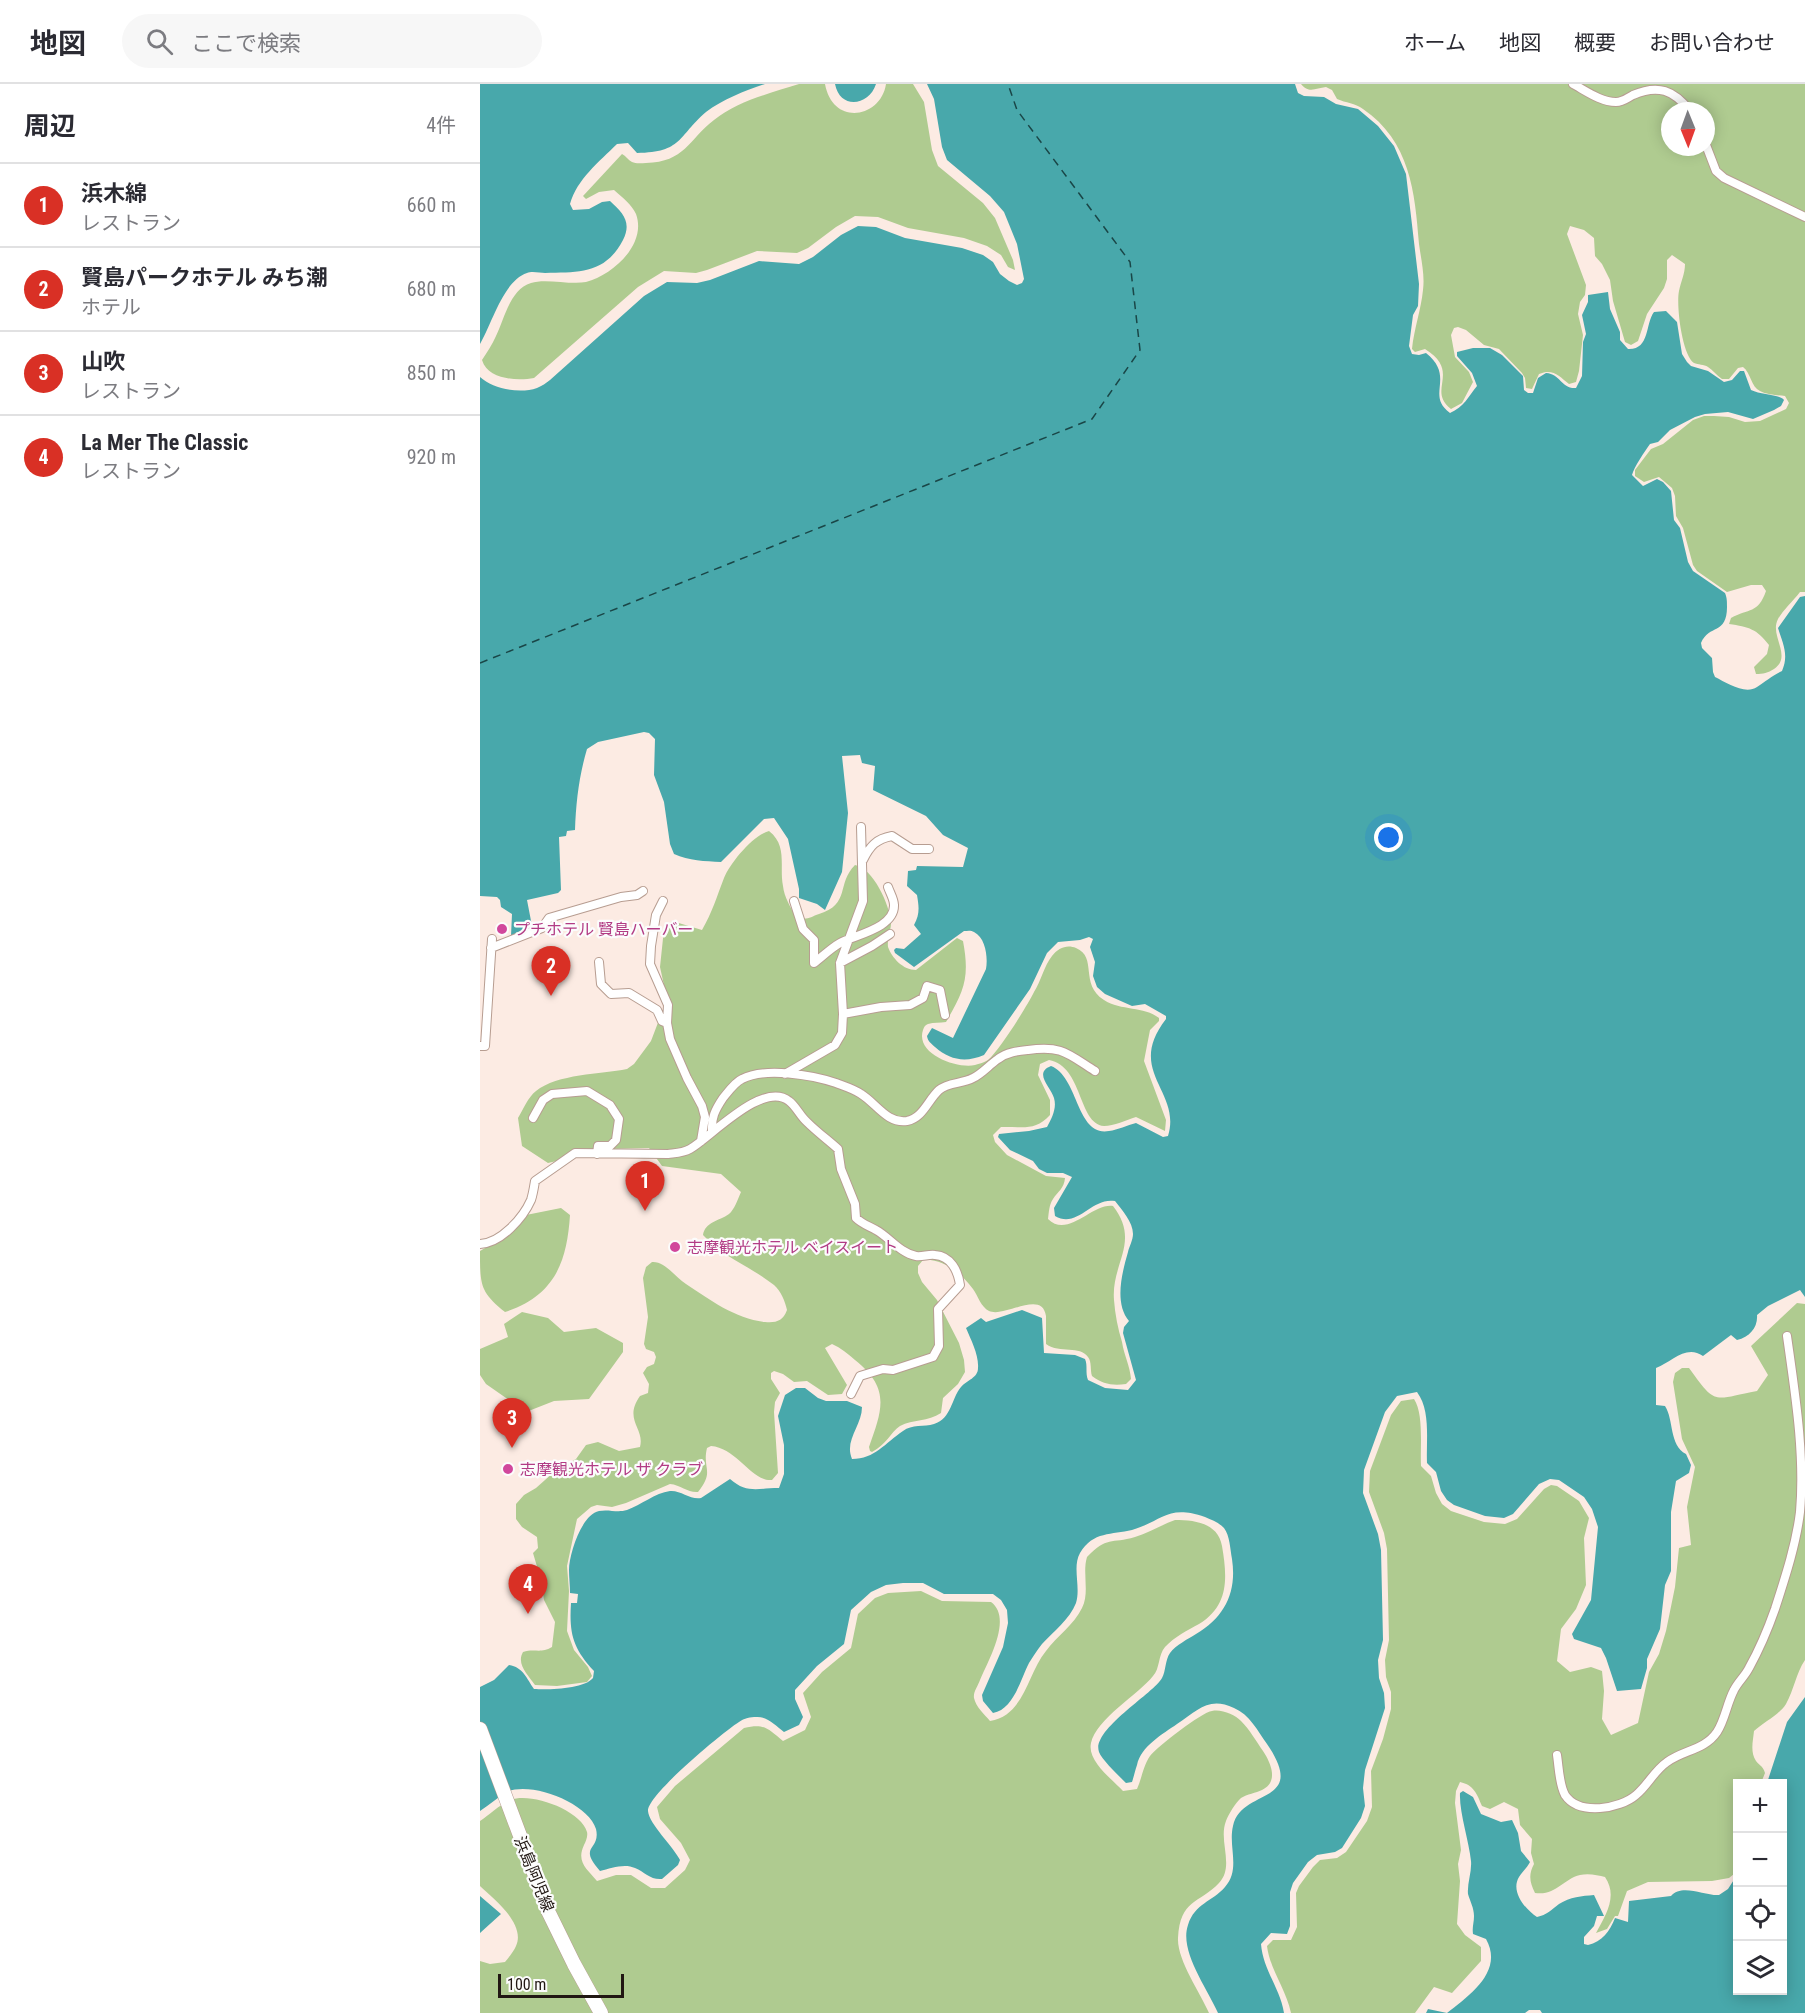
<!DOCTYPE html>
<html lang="ja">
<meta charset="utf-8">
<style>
body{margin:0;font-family:"Roboto Condensed","Noto Sans JP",sans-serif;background:#f7f7f7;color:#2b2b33}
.controls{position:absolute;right:18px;bottom:18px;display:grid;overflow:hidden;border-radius:0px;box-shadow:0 3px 15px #0003}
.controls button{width:54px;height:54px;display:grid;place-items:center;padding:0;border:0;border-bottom:2px solid #e1e1e2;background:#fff;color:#2b2b33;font:30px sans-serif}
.compass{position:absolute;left:1181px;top:18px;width:54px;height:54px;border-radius:50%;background:#fff;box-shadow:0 3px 15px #0003;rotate:179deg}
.scale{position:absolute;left:18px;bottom:15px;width:126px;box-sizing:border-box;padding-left:6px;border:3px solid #211713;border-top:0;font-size:16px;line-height:21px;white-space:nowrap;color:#211713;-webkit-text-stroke:4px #fcfcfc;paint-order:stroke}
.you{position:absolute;left:909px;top:754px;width:21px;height:21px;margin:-15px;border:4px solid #fff;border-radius:50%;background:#1a73e8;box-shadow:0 0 0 9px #1a73e833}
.badge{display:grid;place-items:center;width:39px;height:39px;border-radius:50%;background:#d93025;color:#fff;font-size:20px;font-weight:700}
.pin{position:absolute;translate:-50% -50px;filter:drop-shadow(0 2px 3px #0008)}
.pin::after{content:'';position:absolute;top:32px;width:21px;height:18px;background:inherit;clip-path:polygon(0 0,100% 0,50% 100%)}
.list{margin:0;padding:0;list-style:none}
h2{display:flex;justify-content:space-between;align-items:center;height:78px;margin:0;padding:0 24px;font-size:26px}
h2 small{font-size:20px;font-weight:400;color:#7c7c81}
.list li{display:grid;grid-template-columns:39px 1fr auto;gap:18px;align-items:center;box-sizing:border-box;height:84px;padding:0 24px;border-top:2px solid #e1e1e2}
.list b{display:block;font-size:22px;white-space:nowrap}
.list p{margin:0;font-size:20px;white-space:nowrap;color:#7c7c81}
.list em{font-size:20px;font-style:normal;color:#7c7c81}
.icon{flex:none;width:33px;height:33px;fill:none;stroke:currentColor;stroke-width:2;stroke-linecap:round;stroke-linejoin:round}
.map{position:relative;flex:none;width:1325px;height:1929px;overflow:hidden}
header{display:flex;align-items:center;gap:36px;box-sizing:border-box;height:84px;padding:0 30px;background:#fff;border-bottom:2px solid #e1e1e2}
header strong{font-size:28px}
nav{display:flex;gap:33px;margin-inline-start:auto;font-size:21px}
.search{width:420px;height:54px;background:#f7f7f7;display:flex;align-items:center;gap:15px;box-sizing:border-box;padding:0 21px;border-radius:33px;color:#7c7c81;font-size:22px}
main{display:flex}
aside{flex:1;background:#fff}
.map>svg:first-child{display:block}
.green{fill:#afcb90;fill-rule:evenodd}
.water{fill:#48a8ab}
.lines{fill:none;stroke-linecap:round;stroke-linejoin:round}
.ferry{stroke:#1a4647;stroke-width:1.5;stroke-dasharray:8 6;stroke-linecap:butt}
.minor-casing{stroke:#b79d91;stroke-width:10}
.primary-casing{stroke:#b79d91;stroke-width:15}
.minor{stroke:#fff;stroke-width:8}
.primary{stroke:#fff;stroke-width:14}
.hotel-dot{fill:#d1479c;stroke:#fcfcfc;stroke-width:2}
.labels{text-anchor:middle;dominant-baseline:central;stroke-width:4.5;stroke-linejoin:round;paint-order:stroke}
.hotel-label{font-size:16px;fill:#b23c85;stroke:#fcfcfc;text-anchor:start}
.street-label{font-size:16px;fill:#211713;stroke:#fcfcfc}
</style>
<header>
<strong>地図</strong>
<div class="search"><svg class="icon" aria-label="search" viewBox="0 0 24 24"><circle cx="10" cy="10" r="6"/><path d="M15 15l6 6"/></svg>ここで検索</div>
<nav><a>ホーム</a><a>地図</a><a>概要</a><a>お問い合わせ</a></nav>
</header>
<main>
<aside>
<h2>周辺<small>4件</small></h2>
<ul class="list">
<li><span class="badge">1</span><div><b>浜木綿</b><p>レストラン</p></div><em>660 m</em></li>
<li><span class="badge">2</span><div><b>賢島パークホテル みち潮</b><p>ホテル</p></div><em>680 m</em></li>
<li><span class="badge">3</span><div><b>山吹</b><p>レストラン</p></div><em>850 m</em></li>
<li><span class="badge">4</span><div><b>La Mer The Classic</b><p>レストラン</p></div><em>920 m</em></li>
</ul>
</aside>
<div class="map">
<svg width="1325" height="1929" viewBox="0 0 1325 1929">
<rect width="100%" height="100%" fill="#fcebe3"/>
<path class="green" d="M319,0h26c8,43 56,34 61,0h27l11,18 8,48 6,16 45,37 12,15 18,42 2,10 -7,-3 -7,-12 -14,-9 -23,-8 -56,-10 -30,-11 -23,-1 -19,11 -28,21 -11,5 -40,-2 -50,19 -11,3 -32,-2 -26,16 -104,91c-16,3 -46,2 -52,-18 5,-8 10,-15 14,-24 8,-16 14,-47 35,-53 14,-5 39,2 55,-1 27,-7 61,-38 50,-68 -4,-9 -14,-17 -22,-24l-15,2 -13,7 -3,-3 39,-42c4,2 6,6 10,8 4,2 10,1 14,1 39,-1 42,-23 68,-43 23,-19 57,-27 85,-36z
M821,0h504v508h-5c-7,9 -17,18 -22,27 -9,17 15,37 -4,50 -6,4 -11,5 -18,5l-2,-7 13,-13 2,-9c-12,-16 -20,-18 -40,-21l2,-6c18,-10 27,-4 35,-27l-4,-6h-11l-24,7 -30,-21 -4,-6 -10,-37 -7,-12 -1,-20 -3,-8 -13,-11 -15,5 -9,-6v-6l16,-21 12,-5 30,-24 11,-4h10l15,1 16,5 15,-1 26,-12 3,-6 -4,-7c-7,-1 -18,-1 -25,-5 -9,-4 -9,-18 -17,-24l-5,1 -9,11h-7c-5,-3 -9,-9 -14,-12 -4,-3 -10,-2 -14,-4 -12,-8 -18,-58 -15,-72 2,-10 6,-17 6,-27l-13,-9 -5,5v19l-3,9 -17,26 -9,27 -7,4 -6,-3 -12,-41 -3,-21 -8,-16 -7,-8 -1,-18 -10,-8 -14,-4 -3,8 19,51 -1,10 -5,7 -2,12 5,21 -4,36 -3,11 -7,2c-10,-8 -16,-16 -30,-10l-7,15 -6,-1 -1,-10 -3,-5 -23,-24 -15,-4 -18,-15 -8,-3 -4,1 -3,7 4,22 14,15 4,10 -11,21 -11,6c-25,-19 11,-37 -26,-60l-10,3 -3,-3c2,-20 9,-39 11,-59 2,-15 -2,-31 -4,-46 -4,-52 -9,-103 -56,-135 -8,-6 -17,-6 -26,-10l-5,-9 -6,-3c-10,1 -17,7 -25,-3zM1190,27h36v36h-36z
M289,747c19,15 10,35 14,55 1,11 8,22 13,31 11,4 14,0 23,-3 32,-10 17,-30 36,-49 18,3 35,40 36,58 0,7 -4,16 -3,24 4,11 15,23 28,23l41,-32 6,3c7,37 1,50 -17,81 -6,1 -12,0 -18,2 -3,1 -4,3 -5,6 -8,24 34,39 52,35 4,-1 10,-3 13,-5 12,-11 38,-52 46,-68 7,-11 10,-26 18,-36 6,-8 15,-12 24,-8 22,9 3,36 28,52 17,11 40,6 55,18v3l-9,9 -6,31 22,59 -1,11 -29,-14c-10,3 -22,9 -32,9 -26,-2 -21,-60 -55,-66l-9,4 -2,11 12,25v15c-15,17 -29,11 -49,12l-8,8 2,7 12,13 39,21 19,2c-1,11 -7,13 -12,21 -4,6 -4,13 -5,20 20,20 44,-16 65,-13 28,36 -2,57 1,94 1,14 4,29 8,42 2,13 8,24 9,37l-5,5c-14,2 -23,0 -34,-8 -2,-6 0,-14 -4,-19 -8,-12 -28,-3 -42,-13v-28c-4,-27 -41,2 -57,-5 -8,-4 -11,-15 -16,-22 -11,-15 -30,-31 -50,-29l-5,6v7l4,9 15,18 22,43 5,17 1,12 -7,12 -15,14 -2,15c-13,9 -28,6 -41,13 -9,6 -14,19 -28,26l-2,-1 -1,-4c14,-39 21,-59 -14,-87 -7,-6 -14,-12 -23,-16l-7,4 22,37 -5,9 -14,1 -21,-14 -13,1 -11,-8 -9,-3 -3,2v6l9,14 -5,9 -1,10 4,61 -6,7c-20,2 -35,-32 -61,-34l-4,2c-5,21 8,23 -9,44 -10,1 -17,-7 -28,-8l-44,19 -14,4 -15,-2 -6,2 -14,12 -10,47 2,25 -2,40 7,19 14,17 4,9 -5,6 -30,4 -22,-1c-7,-10 -19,-21 -12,-33 12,-4 17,2 29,-5l3,-25 -11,-22 -3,-20 -8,-27 5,-5 -1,-11 -15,-10 -6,-8v-15l8,-9 12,-7 18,-16 22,-13 10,-14 12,-3 21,9 21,-4c5,-19 -17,-27 0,-51l8,-3 1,-9 -6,-11 4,-6 7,-3 2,-7 -2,-5 -8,-3 -2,-5 4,-27 -5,-39 3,-11 6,-5c13,-1 23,15 34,22 24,16 50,35 79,38 11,1 18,-1 22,-12 -2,-9 -6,-19 -13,-25 -23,-18 -51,-28 -71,-50 2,-13 16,-14 26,-21 5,-4 9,-15 12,-22l-20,-18 -59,-8 -13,-18 -42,1 -59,14 -26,-17 -4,-28c5,-8 10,-21 18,-27 21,-17 65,-17 91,-22l7,-5 17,-23 16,-42 -7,-32 4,-38 8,-8 30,9c10,-17 15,-34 22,-52 6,-15 29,-43 45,-47z
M81,1124l9,7c-3,48 -16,81 -65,97 -25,-20 -25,-27 -25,-61l31,-18 15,-18z
M1317,1219l8,1v356c-9,13 -11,30 -19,44 -7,11 -22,18 -32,27 -1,10 -4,21 2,30 4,5 7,5 9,12l-4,10 -23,1v83l-4,7 -5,4 -17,3 -64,1 -21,9 -9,25h-3l-8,13 -11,4c10,-18 22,-37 9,-56 -7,-2 -17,-4 -25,-2 -17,4 -24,21 -45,18 -5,-10 -7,-18 -1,-29l-3,-11 1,-14 -12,-14 -2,-16 -14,-7 -14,7 -8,-3c-5,-12 -8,-21 -22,-24l-4,9 -1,12 6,47 -3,14 2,17 -3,43 8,11 16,12v14l-29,32 -18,-6 -19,26h-124c-5,-24 -21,-43 -24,-67l6,-6h18l6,-13 -1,-34 3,-7 14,-19 7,-7 17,-2 9,-6 21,-31 5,-14 -1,-36 12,-32 8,-30v-17l-5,-15 -1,-17 4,-20 -2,-91 -3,-16 -15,-41 1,-21 21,-56 10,-14 13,-2c10,15 6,48 7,67l10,10 5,17 6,11 9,7 33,11 21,2 12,-5 27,-30 7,-4 6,1 22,15 10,17 -5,20 2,47 -10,24 -15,20 -4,32 13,11 21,-5 11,4 2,20 -2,28 9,16 27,-12 11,-51 10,-18 7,-23 9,-44 4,-39 12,-3 -4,-38 8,-40 -13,-28 -9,-57 2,-9 7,-5h7c28,39 24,31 68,23l11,-16 -17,-29z
M42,1228l26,6 16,14 32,-4 27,15v9l-34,47 -35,2 -28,11 -40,-28 -6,-9v-26l28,-12 -4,-13z
M695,1436c20,0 43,3 47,26 5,30 8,59 -23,78 -11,6 -25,13 -34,23 -7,8 -5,22 -12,29 -14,18 -57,43 -62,67 -4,18 21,36 32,48l14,-2c5,-11 6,-23 13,-33 7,-9 52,-44 62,-45 10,-2 23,4 29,10 9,9 15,20 22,30 8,12 16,31 -1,39 -6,3 -15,4 -21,8 -5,4 -13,17 -15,23 -8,20 9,45 -7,62 -20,21 -39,16 -41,55 -1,22 22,54 31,75h-729v-52l10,3 15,-2c4,-5 9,-11 11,-16 10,-22 -22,-47 -36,-60v-65c9,-6 20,-17 31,-21 19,-8 70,10 76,32 1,4 -1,9 -3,13 -8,17 3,24 13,36l19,-6h15l20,13h14l20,-18 5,-10 -9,-17 -21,-24 -3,-12 18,-21 69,-58c21,-5 24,1 39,13l22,-11 6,-13 -8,-24 19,-21 29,-24 7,-34 17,-16 13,-5 33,-2 21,10 49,1c22,16 -3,59 -11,78 -2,6 -7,12 -6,18 2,9 10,16 16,23 35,-6 37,-47 56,-70 11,-15 28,-26 36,-43 8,-16 0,-35 5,-51 20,-21 24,-13 48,-20 14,-4 26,-12 40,-17z"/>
<path class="water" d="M0,0h285c-19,6 -43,16 -59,28 -29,25 -23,40 -69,41l-9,-10 -11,1c-18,18 -40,35 -47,60l3,6 16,-1 13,-7 8,-1c13,12 22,21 13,39 -18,34 -43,32 -78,33 -5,0 -13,-2 -18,0 -24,8 -35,51 -47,71z
M355,0h41c-7,22 -36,26 -41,0z
M447,0h368l3,9 6,3 20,1 12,7 22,5 20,17 16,20 12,28 13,110 -1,22 -5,9 -4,31 3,8 7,1 7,-2c30,24 -1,42 24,60 14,-6 18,-16 27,-27l-5,-13 -15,-17v-4l16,-4h17l12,7 21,21 1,14 4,3h5l5,-15 8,-5c15,1 15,16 30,15l6,-12 1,-34 3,-8 -4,-19 6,-13v-7l20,-3 2,17 10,23v8l8,9c22,1 17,-25 26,-37l12,-1 11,11 5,32 5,8 4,4 17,5 16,11 8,-2 8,-9h4l7,19c10,5 28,4 33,10l-3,6 -7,4 -21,9 -25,-7 -23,2 -10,3 -25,13 -12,12 -8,2c-5,7 -16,23 -18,31l11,11 14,-7 6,3 8,9 3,29 6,8 8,34 5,9 32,22c2,5 2,8 2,14 0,28 -18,17 -26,36l1,5 10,10 1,14 2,5c12,6 30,18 42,10 9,-6 15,-11 25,-16 7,-16 1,-27 -4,-43l22,-31 5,-1v701l-5,-7 -32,16 -11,9c1,12 -7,22 -20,25l-6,-5 -28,21c-17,-12 -31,6 -47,12v37l9,1c9,14 4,39 21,48l5,11 -2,8 -13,8 -5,31v59l-6,14 -5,44 -13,30v9l-6,21 -24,2 -11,-33 -5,-10 -27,-9 -2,-5 19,-34 7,-73 -6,-18 -8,-12 -25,-17 -9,-1 -11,5 -26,30 -9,4 -19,-2 -31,-11 -7,-5 -6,-9 -5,-19 -9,-9c-1,-23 4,-52 -10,-71l-20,4 -12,16 -21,58 -1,23 15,41 3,16 2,90 -5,20 1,18 5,15 1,15 -20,62 -2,18 2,18 -4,12 -19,30 -7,4 -18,3 -9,7 -15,21 -3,9v34l-3,8 -16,-1 -10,11c2,26 19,44 23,69h-66c-11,-25 -39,-62 -30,-88 7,-22 24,-23 37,-38 16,-18 3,-40 8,-61 8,-39 76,-20 34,-82 -10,-14 -17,-29 -33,-36 -25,-12 -36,2 -57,16 -14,10 -36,22 -40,41 -2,6 -3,11 -5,17l-6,1c-7,-7 -24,-23 -27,-31 -8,-22 54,-58 63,-74 4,-7 3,-18 8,-25 6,-8 18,-14 26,-19 29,-17 41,-42 36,-75 -2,-10 -2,-23 -8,-31 -6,-6 -12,-8 -19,-11 -38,-13 -42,4 -73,13 -20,5 -39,1 -52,23 -8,14 1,34 -4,50 -6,16 -23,29 -34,41 -5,6 -9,13 -13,19 -8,15 -15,46 -36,50l-10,-12 -1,-6 21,-48 5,-24 -1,-13 -6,-10 -8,-6h-49l-21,-11h-20l-17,2 -15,7 -20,18 -7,34 -27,22 -22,24v9l8,18 -4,8 -15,7c-8,-6 -17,-16 -28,-15 -5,0 -12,1 -17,5 -16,10 -92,73 -91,89 1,13 25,35 32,49l-2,5 -16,14c-12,1 -17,-7 -27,-11 -10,-5 -24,0 -35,3 -23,-26 1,-20 -4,-42 -8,-26 -65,-48 -89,-37 -9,5 -18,13 -27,19v-124l14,-7 15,-15c14,2 18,14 25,24 15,1 50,0 59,-11l1,-7c-21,-23 -25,-37 -23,-68h6l1,-9 -8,-1c0,-8 -1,-15 -1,-23 0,-16 13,-56 30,-59 10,-2 18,2 28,-1 14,-5 28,-17 43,-19 11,-1 20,9 31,7l29,-19c17,15 28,9 49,9l5,-14v-29l-6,-29 7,-21 11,-7h9l13,10 8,3h21l15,6c0,19 -18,33 -10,52 23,0 33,-16 51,-28 9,-7 21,-4 31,-7 18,-6 17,-25 27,-37 6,-7 17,-9 17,-19 1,-13 -7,-28 -12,-40l15,-10 5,4 36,-12 20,8 2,35 31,2 10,4c3,7 0,13 3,21l17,8 23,2 8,-10 -13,-47 1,-6 5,-6c-15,-18 -7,-48 -1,-69 1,-5 5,-12 5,-18 0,-12 -11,-24 -18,-33 -24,-4 -37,28 -60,15l-1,-8 18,-31 -9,-4h-16l-8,-4 -6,-8 -23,-11 -12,-13 1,-3 30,-3 18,-4c5,-9 10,-19 7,-29 -3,-11 -21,-25 -3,-32 28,11 25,71 58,65 9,-1 18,-6 27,-8l27,14 5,-1c14,-45 -43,-64 -2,-117v-3l-21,-12 -13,2 -27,-12 -8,-7 -4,-11 2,-14 -5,-15 3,-8 -4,-2 -9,3 -22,2 -11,11 -17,36 -46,66c-19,8 -34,5 -49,-8 -4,-4 -7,-5 -8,-11l5,-8 21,10 33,-69c2,-11 0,-31 -12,-37 -3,-2 -7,-1 -10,-1l-50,36 -19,-14 -1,-3 2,-2 8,1 17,-15 -7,-9c6,-11 5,-18 3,-30l-10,-9 1,-15 8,-1 1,-4 46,1 5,-19 -25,-13 -17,-19 -53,-26 2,-24 -13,-3 -2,-8 -18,1 6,57 -6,59 -17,38 -8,-6 -18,-6v-9l-11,-50 -14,-21 -10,1 -43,43c-16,-1 -32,-1 -47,-8l-4,-10 -6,-42 -10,-27 1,-36 -6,-6 -5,-1 -46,10 -11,7c-8,27 -11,53 -12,81l-8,1 -1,5 -7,1 2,53 -3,3 -31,7 5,26 -21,10 1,-22 -11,-7 -1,-7 -3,-3 -17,-1v-519c13,12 40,17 57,11 5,-2 9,-5 13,-8l94,-84 23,-14 30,1 13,-3 49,-19 40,3 14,-7 28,-22 17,-9 18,1 29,11 57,10 21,7 10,7 7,12 9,7 8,4 5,-2 2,-4 -7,-35 -13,-32 -14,-16 -43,-36 -5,-13 -8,-48z
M1325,1613v316h-263l-2,-3h-11l-4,3h-99l2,-4 19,4c23,-18 57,-42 39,-74l-13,-5c-1,-7 1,-11 1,-18 0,-8 -4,-15 -6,-22 -1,-11 4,-22 3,-33 -2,-20 -12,-49 -11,-68l3,-2 10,6 8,17 20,8 11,-2 6,13 3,18 9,11c-3,6 -8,10 -11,15 -9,15 7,33 18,40 10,-2 14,-7 22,-13 11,-7 23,-8 35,-9l10,21h-7l-3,10 -10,11v7l4,1c14,-3 22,-14 27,-27l13,4 1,-21 42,-5c11,-13 34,0 48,-1l9,-6 9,-14 1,115h44v-206l-15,-1 20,-61z
M0,1812l21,18 -21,19z"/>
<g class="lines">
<path class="ferry" d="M0,579l612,-244 48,-69 -10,-88 -113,-152 -9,-26"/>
<defs>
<path id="minor" d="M1093,0c13,7 28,18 43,18 7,0 11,-4 17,-7 25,-11 41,-5 57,16
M1226,61l10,26 8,7 81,39
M383,776c7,-14 13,-21 29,-24l20,13h17
M183,817l-7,14 -5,31 -1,18 18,41 -1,18 3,16 17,39 15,28 3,11 -4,24
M314,817l9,28 11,11v23c8,-6 17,-15 26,-20 15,-8 55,-15 54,-38 0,-6 -4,-12 -6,-18
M11,864l51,-20 7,-10 72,-21 16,-2 6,-4
M119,878l2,22 10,10 18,-1 28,17 5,11 5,2
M360,879l32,-17 18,-12
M363,930l38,-7 29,-2 13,-7 4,-12 13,4 5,25
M0,962h5l7,-107
M305,990l50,-29 7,-12 1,-19 -3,-51 23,-62 -2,-74
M53,1034l10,-18 9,-6 35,-3 23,14 9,14 -3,21 -6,6h-12l-1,8
M232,1048c-1,-14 3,-22 11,-34 5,-6 12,-16 19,-19 23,-12 70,-4 94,4 8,3 18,6 25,11 15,9 26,30 46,27 16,-3 21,-21 32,-31 9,-8 23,-6 34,-12 10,-5 16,-13 25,-19 9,-7 20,-8 30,-9 34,-5 40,4 67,21
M0,1160c21,-1 43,-26 51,-44 2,-6 3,-13 4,-19l40,-28 93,1c8,-1 15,-1 22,-5 21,-12 73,-69 99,-48 7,5 11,15 18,21 10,10 21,18 31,27l3,20 14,35 1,14c6,6 13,8 20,12 13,7 24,23 40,26 6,1 13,-2 19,-1 16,1 23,16 25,30l-22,24 1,37 -6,11 -40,13 -10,-1 -23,7 -9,18
M1077,1671c2,13 2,29 8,40 14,21 55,14 71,0 12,-10 18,-24 31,-33 16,-12 38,-12 50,-30 8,-12 10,-29 17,-42 4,-8 11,-14 15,-22 10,-18 19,-39 26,-59 10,-31 21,-64 25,-97 5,-58 -5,-119 -13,-176"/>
<path id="primary" d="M0,1645l69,184 25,51 27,49"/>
</defs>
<use href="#minor" class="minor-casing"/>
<use href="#primary" class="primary-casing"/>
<use href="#minor" class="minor"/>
<use href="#primary" class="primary"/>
</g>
<g class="hotel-dot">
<circle cx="22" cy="845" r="6"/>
<circle cx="195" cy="1163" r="6"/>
<circle cx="28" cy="1385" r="6"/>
</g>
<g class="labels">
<g class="hotel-label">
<text x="34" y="845">プチホテル 賢島ハーバー</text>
<text x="207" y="1163">志摩観光ホテル ベイスイート</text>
<text x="40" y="1385">志摩観光ホテル ザ クラブ</text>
</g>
<g class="street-label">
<text transform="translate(54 1790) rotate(68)">浜島阿児線</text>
</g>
</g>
</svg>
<div class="controls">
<button>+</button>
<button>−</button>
<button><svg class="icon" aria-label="locate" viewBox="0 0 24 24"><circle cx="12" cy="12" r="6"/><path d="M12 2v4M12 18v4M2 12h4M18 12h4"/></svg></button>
<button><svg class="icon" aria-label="layers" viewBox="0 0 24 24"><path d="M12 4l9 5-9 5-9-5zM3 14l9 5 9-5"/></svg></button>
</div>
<svg class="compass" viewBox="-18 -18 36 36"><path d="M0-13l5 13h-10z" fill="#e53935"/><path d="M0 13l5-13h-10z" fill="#7c7c81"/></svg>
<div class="scale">100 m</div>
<div class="you"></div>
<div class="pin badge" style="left:165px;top:1127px">1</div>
<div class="pin badge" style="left:71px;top:912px">2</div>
<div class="pin badge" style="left:32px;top:1364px">3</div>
<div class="pin badge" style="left:48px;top:1530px">4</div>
</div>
</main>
